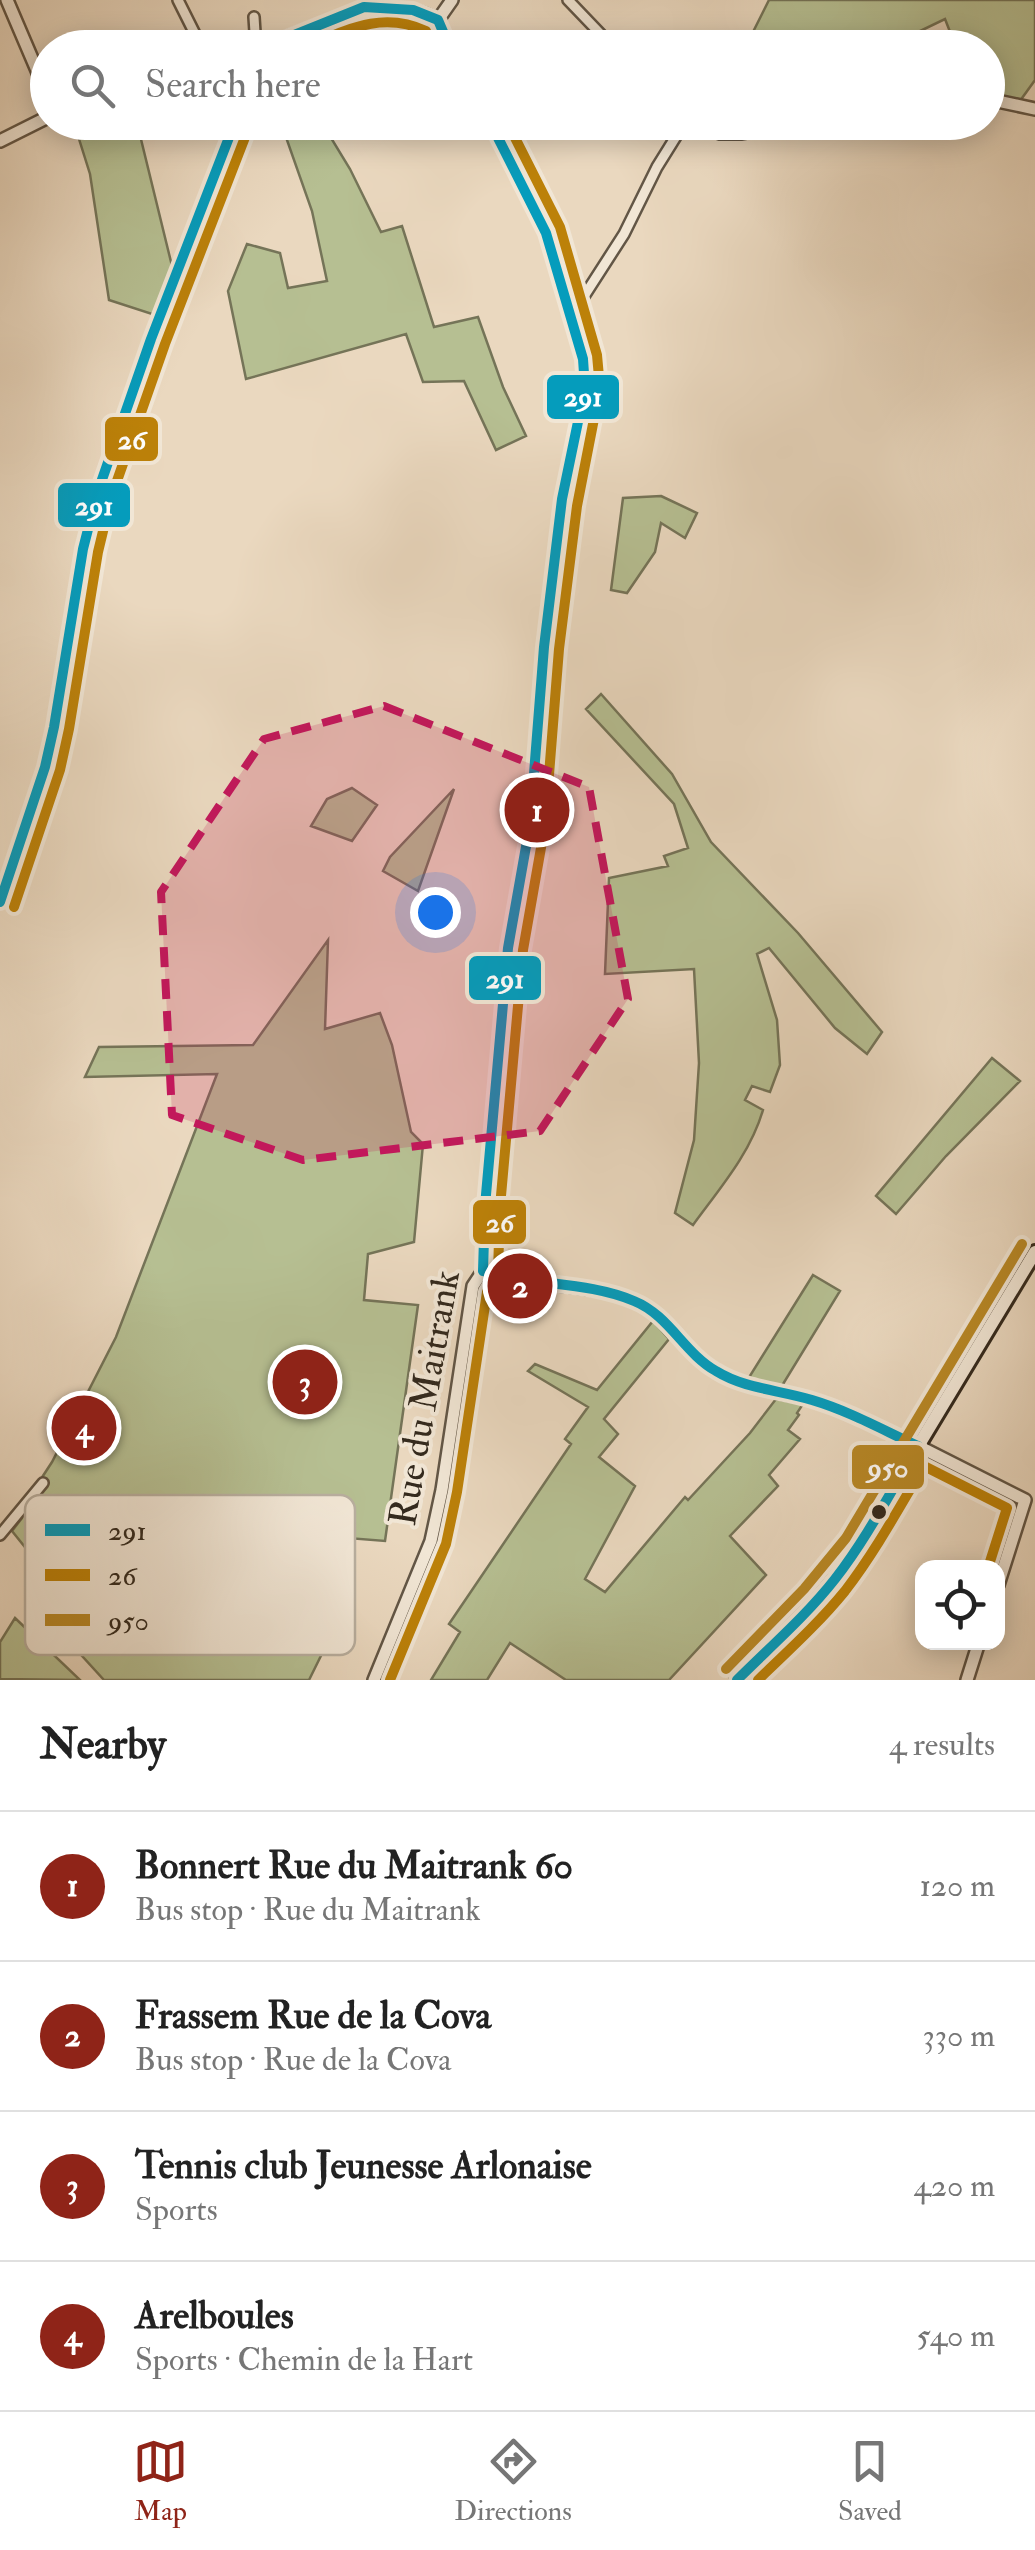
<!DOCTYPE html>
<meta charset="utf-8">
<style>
body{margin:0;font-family:"IM FELL Double Pica",serif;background:#f2f2f2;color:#222}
.controls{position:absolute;right:30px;bottom:30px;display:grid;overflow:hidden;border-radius:20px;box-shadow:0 5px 25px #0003}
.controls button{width:90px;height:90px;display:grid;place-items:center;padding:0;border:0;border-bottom:2px solid #e0e0e0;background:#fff;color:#222;font:50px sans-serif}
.you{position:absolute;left:435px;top:912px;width:35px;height:35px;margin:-25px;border:8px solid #fff;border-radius:50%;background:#1a73e8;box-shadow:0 0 0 15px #1a73e833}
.badge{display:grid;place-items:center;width:65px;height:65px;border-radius:50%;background:#8f2418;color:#fff;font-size:32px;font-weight:700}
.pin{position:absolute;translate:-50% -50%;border:5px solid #fff;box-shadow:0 2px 10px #0006}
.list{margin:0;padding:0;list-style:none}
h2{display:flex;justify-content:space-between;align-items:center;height:130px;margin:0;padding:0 40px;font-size:42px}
h2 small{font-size:32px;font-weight:400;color:#767676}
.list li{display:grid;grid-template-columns:65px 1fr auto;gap:30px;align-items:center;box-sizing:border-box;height:150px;padding:0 40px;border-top:2px solid #e0e0e0}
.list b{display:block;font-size:38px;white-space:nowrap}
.list p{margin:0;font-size:32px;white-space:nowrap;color:#767676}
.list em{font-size:32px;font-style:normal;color:#767676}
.icon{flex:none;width:55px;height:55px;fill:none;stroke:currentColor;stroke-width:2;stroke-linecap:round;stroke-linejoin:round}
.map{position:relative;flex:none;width:1035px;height:1680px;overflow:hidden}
.search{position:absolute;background:#fff;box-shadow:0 5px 25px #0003;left:30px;right:30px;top:30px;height:110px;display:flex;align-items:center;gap:25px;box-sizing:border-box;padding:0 35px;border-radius:55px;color:#767676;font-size:38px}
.sheet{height:730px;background:#fff}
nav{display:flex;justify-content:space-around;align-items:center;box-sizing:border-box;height:140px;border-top:2px solid #e0e0e0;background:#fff;font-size:28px;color:#767676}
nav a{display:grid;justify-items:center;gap:5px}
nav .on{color:#8f2418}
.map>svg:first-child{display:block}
.green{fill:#b6bf92;stroke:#757458;stroke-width:2.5}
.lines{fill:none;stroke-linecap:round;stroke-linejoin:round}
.minor-casing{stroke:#625646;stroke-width:14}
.tertiary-casing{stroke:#625646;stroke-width:16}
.secondary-casing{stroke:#342a1e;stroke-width:18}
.minor{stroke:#f1e6d5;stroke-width:9}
.tertiary{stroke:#f1e6d5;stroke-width:11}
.secondary{stroke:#f1e6d5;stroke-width:12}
.bus-1-casing{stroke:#f1e6d5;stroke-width:18}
.bus-2-casing{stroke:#f1e6d5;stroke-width:18}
.bus-3-casing{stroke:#f1e6d5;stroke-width:18}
.bus-1{stroke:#059cbc;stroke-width:10}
.bus-2{stroke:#bc8109;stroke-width:10}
.bus-3{stroke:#b88826;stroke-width:10}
.marked{fill:#c2185b;fill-opacity:0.2;stroke:#c2185b;stroke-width:8;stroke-dasharray:20 12;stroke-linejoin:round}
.bus-dot{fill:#342a1e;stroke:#f1e6d5;stroke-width:4}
.labels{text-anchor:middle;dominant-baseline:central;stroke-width:8;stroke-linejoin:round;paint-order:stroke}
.street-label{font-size:38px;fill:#342a1e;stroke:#f1e6d5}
.key{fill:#f1e6d5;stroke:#b8ae9e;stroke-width:2.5}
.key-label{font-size:28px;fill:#342a1e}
.line-badge{stroke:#f1e6d5;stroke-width:4}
.badge-label{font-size:28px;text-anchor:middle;font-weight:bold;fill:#fff}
</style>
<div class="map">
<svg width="1035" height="1680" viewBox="0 0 1035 1680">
<rect width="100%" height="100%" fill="#ead8bf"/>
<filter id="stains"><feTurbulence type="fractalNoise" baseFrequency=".002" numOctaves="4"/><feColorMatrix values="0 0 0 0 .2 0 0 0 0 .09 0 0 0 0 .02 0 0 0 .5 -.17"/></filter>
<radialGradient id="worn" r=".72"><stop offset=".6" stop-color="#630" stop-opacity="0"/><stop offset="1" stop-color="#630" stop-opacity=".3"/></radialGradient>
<path class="green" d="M769,0h266v80l-18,25 -29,-6v-51l-32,-1 -11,-28 -58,28 -142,1z
M74,123h63l35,143 -17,49 -46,-15 -19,-126z
M281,123h41l28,46 31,63 21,-6 32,101 44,-10 25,70 23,49 -30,14 -32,-69 -41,1 -17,-48 -160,45 -18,-88 19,-47 33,9 8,35 39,-7 -15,-70z
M661,496l36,17 -12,25 -24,-15 -6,29 -28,41 -16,-3 12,-92z
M601,694l71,80 39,68 87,91 84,99 -15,22 -32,-26 -66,-80 -12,6 20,66 3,45 -10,27 -18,-6 -7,14 18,10c-13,44 -43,78 -70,115l-18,-12 19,-73 5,-77 -5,-94 -89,5 4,-96 59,-12 -4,-10 24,-8 -14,-44 -88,-95z
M352,788l25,17 -25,36 -41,-15 16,-27z
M454,789l-36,102 -35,-20 7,-14z
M328,940l-3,89 55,-16 12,32 19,87 12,12 -9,98 -46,12 -4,46 54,5 -33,236 -62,-5 -12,52 35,17 -37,75h-205l-41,-45 18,-18 -69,-86 10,-13 2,-13 28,-43 64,-125 101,-263 -132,3 14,-30 154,-2z
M992,1058l28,23 -74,75 -50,58 -20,-18z
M813,1275l27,16 -60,98 -32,-10z
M653,1321l16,18 -65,80 14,15 -19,23 36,29 -50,93 20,13 80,-95 3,3 62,-67 26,-34 27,5 -6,9 2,2 -11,15 12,9 -31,36 9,11 -48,50 36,39 -97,105h-103l-56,-37 -23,37h-56l29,-48 -11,-8 122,-180 -6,-5 23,-32 -60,-36 7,-7 62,26z
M15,1618l65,62 -80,-1v-37z"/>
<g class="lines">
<defs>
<path id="minor" d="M178,0l24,48
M568,0l46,48
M254,17l2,31
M235,123l9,3 17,-4
M569,315l10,-11 45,-70 33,-67 28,-45
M483,1271c48,18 101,12 149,29 36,13 53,55 86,73 30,16 64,17 95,27 36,12 70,31 105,46
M0,1535l43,-52"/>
<path id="tertiary" d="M7,0l41,96
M438,20l14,-20
M261,48l103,-41 49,3 12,4 13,6 12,28
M988,99l47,10
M691,122l29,11h22l59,-11
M0,141l48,-24
M0,902l45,-135 9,-40 29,-178 14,-55 54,-155 84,-217
M918,1446l107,54 -27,85
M374,1680l57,-139 11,-51 31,-204 10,-15 2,-65 23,-258 22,-124 14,-177 18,-143 23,-116 -2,-29 -37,-126 -56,-111
M967,1680l12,-38"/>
<path id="secondary" d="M737,1680c43,-43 86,-84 121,-134l177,-294"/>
</defs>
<use href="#minor" class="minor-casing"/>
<use href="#tertiary" class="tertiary-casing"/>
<use href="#secondary" class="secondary-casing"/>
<use href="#minor" class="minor"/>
<use href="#tertiary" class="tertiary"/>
<use href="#secondary" class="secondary"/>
<defs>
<path id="bus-1" d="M262,48l102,-41 49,3 25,10 12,28
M0,902l45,-135 9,-40 29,-178 14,-55 54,-155 84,-217
M483,1271l2,-65 23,-258 22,-124 14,-177 18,-148 23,-111 -2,-29 -37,-126 -56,-111
M483,1271c49,15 104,10 151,30 35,14 50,52 82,70 29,18 64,19 96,29 37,11 71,30 106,46
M737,1680c33,-33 69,-64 98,-101 32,-41 56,-88 83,-133"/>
<path id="bus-2" d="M303,48c42,-17 78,-38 123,-17l7,17
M14,907l46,-137 9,-41 29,-177 13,-54 54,-154 84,-217
M390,1680l56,-136 11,-52 30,-200 11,-19 2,-66 23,-257 22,-125 14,-176 18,-143 23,-118 -3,-33 -37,-128 -53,-105
M758,1680c30,-29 61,-57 87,-89 30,-39 54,-83 79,-125l83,42 -19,60"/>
<path id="bus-3" d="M726,1669l78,-80 42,-51 176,-294"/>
</defs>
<use href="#bus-1" class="bus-1-casing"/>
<use href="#bus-2" class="bus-2-casing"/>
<use href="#bus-3" class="bus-3-casing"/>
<use href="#bus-1" class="bus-1"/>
<use href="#bus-2" class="bus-2"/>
<use href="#bus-3" class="bus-3"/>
</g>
<path class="marked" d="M384,706l205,81 39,212 -88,132 -237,29 -131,-45 -11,-223 103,-153z"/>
<circle class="bus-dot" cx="879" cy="1512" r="9"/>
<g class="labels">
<g class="street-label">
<text transform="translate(425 1398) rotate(-80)">Rue du Maitrank</text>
</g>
</g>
<rect x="25" y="1495" width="330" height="160" rx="15" class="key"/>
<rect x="45" y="1524" width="45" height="12" fill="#059cbc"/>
<rect x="45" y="1569" width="45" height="12" fill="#bc8109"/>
<rect x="45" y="1614" width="45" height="12" fill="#b88826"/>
<g class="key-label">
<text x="108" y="1540">291</text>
<text x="108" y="1585">26</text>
<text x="108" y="1630">950</text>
</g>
<g class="line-badge">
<rect x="545" y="373" width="76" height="48" rx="10" fill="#059cbc"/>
<rect x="103" y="415" width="57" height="48" rx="10" fill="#bc8109"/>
<rect x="56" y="481" width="76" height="48" rx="10" fill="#059cbc"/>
<rect x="467" y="954" width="76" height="48" rx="10" fill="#059cbc"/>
<rect x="471" y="1198" width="57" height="48" rx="10" fill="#bc8109"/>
<rect x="850" y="1443" width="76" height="48" rx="10" fill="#b88826"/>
</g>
<g class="badge-label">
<text x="583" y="406">291</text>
<text x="132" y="449">26</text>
<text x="94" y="515">291</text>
<text x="505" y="988">291</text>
<text x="500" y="1232">26</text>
<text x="888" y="1477">950</text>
</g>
<rect width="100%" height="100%" filter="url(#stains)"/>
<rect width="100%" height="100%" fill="url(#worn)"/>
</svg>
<div class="controls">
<button><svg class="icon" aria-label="locate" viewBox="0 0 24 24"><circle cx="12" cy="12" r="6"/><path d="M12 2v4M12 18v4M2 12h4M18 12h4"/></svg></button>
</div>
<div class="you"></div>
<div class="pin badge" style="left:537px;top:810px">1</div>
<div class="pin badge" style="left:520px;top:1286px">2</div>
<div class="pin badge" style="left:305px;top:1382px">3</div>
<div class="pin badge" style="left:84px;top:1428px">4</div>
<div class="search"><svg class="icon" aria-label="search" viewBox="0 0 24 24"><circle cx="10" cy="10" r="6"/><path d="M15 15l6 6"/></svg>Search here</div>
</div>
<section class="sheet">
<h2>Nearby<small>4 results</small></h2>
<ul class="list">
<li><span class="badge">1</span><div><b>Bonnert Rue du Maitrank 60</b><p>Bus stop · Rue du Maitrank</p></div><em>120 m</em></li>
<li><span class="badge">2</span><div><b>Frassem Rue de la Cova</b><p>Bus stop · Rue de la Cova</p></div><em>330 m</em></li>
<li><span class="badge">3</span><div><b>Tennis club Jeunesse Arlonaise</b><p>Sports</p></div><em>420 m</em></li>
<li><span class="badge">4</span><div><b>Arelboules</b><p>Sports · Chemin de la Hart</p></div><em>540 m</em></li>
</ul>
</section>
<nav>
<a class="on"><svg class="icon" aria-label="map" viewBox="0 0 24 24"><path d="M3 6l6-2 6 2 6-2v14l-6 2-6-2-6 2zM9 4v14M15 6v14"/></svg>Map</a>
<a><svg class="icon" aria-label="directions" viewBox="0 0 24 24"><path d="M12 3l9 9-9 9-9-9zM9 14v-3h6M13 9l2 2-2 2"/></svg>Directions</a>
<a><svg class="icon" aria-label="saved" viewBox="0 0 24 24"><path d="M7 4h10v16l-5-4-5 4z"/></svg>Saved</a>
</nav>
